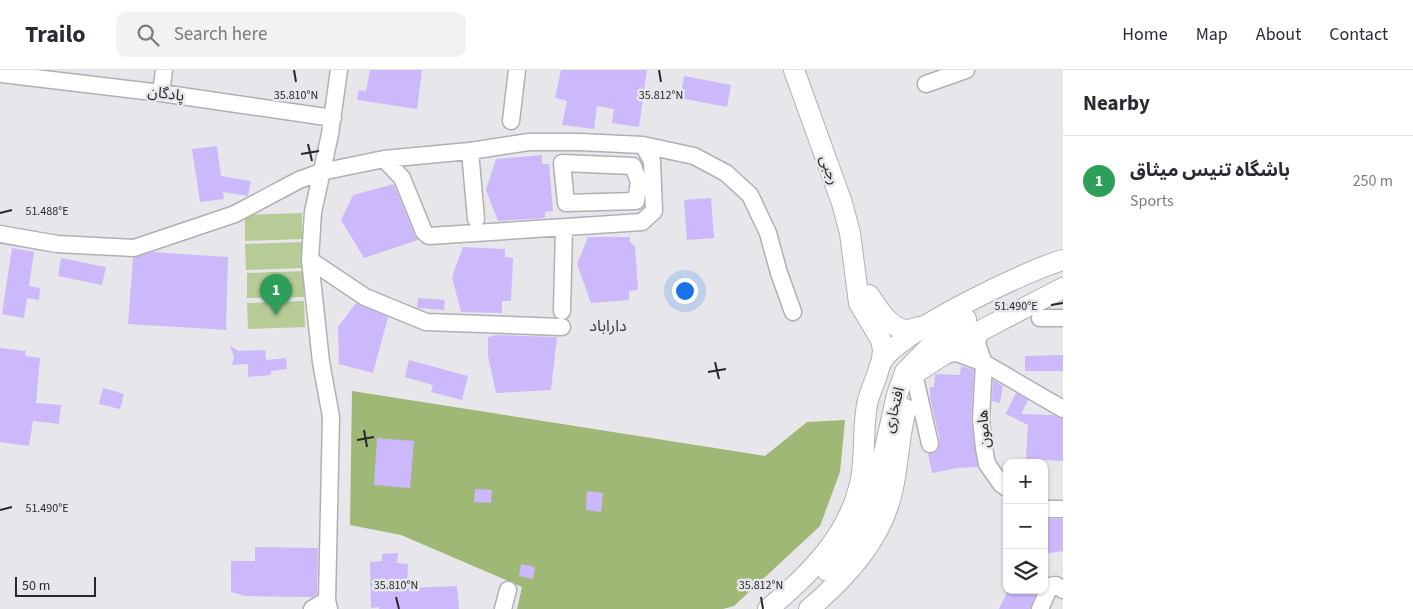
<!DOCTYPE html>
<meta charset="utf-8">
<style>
body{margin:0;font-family:"Source Sans 3","Noto Sans Arabic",sans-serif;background:#f2f2f3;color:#2b2b33}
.controls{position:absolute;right:15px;bottom:15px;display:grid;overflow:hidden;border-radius:10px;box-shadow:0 1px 4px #0004}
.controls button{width:45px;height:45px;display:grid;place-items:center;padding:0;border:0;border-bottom:1px solid #e1e1e2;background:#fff;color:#2b2b33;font:25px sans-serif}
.scale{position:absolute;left:15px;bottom:12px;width:81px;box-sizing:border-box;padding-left:5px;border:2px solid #282729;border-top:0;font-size:14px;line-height:18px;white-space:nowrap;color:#282729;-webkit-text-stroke:4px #e7e6ea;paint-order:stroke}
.you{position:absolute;left:684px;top:220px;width:18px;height:18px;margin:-12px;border:4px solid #fff;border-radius:50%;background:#1a73e8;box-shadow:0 0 0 8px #1a73e833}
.badge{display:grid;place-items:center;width:32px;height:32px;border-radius:50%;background:#0f766e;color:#fff;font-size:16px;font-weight:700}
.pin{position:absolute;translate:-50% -41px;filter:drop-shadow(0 1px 2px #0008)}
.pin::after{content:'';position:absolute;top:26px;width:18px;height:15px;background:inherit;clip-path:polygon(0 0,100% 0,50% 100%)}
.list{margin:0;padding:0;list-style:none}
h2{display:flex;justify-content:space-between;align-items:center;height:65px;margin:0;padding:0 20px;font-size:21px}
h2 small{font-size:16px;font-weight:400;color:#7c7c81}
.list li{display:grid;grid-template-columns:32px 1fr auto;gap:15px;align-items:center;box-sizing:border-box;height:90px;padding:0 20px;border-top:1px solid #e1e1e2}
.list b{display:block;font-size:19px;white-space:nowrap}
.list p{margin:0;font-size:16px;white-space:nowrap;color:#7c7c81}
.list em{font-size:16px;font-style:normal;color:#7c7c81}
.icon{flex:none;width:28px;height:28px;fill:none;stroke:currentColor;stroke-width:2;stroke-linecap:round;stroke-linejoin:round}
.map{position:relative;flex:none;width:1063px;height:539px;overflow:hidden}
header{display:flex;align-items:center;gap:30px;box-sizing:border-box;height:70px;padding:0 25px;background:#fff;border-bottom:1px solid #e1e1e2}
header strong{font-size:24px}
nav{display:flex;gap:28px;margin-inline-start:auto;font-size:18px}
.search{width:350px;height:45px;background:#f2f2f3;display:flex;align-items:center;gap:12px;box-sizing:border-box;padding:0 18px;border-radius:10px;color:#7c7c81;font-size:19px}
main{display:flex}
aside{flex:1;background:#fff}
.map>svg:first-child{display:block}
.green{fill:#b6cb96}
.forest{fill:#9fb875}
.building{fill:#ccb9fc}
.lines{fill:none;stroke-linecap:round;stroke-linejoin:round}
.minor-casing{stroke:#b0afb3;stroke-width:19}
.major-casing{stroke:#b0afb3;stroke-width:22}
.minor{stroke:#fff;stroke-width:16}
.major{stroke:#fff;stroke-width:20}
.ticks{fill:none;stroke:#282729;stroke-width:2}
.labels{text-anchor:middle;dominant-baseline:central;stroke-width:5;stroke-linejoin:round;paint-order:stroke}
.street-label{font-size:15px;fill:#282729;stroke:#e7e6ea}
.neighbourhood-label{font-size:16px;fill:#3a393c;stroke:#e7e6ea}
.ticks-label{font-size:12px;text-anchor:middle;fill:#282729;stroke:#e7e6ea;stroke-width:5;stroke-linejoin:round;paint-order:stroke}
</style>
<header>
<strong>Trailo</strong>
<div class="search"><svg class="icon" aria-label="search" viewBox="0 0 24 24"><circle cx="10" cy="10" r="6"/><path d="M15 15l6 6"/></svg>Search here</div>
<nav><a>Home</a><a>Map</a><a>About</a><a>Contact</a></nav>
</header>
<main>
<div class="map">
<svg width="1063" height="539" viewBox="0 0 1063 539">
<rect width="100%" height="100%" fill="#e7e6ea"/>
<path class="green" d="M302,143v26l-57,2v-26z
M302,172l1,26 -57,2 -1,-26z
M304,201v26l-57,1v-25z
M304,231l1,26 -57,2 -1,-26z"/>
<path class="forest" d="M352,321l413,65 42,-34 38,-2 -5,52 -20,54 -86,80 -11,3h-206l5,-22 -121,-52 -51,-10z"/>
<path class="building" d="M370,0h52l-5,39 -60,-9 2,-10 7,1z
M561,0h86l-8,57 -27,-4 2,-14 -17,-3 -3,23 -32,-4 5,-24 -12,-3z
M684,6l47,9 -4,22 -47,-9z
M217,76l4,30 30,5 -3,15 -25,-4 1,7 -24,3 -8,-53z
M542,85v9h7l4,47 -8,1v6l-47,3 -12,-31 10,-31z
M394,114l21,52 3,4 -54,18 -23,-38 12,-25z
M711,128l3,40 -27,2 -3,-40z
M588,167h42v5l5,4 3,44 -9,1v9l-38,3 -14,-39z
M463,177l42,2v8l8,1 -2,43h-9v12l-41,-1 -9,-35z
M12,178l22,4 -5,34 11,2 -1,12 -12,-2 -3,20 -22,-4z
M152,182l76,5 -2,73 -98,-6 5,-66z
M61,188l45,9 -4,18 -44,-9z
M418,228l27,2 -1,10 -27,-2z
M356,233l32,14 -15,56 -34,-9 -1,-37z
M496,265l61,2 -6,53 -55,3 -8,-37v-19z
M230,276l9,5 26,-1 1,10 20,-2 1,11 -16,2v4l-23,2v-13l-16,1 2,-8z
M0,278l26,3 -1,5 15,2 -4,45 25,2 -2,19 -26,-3 -4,25 -29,-4z
M1063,285v16h-38v-15z
M409,290l59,16 -6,24 -31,-8 2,-7 -28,-8z
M961,296l13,4 -3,50 7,47 -20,1 -26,5 -4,-19 9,-3 3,-9 -10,-45v-10h4l1,-13 25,1z
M993,310l10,6 -3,17 -8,-2z
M103,318l21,6 -4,15 -21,-5z
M1016,323l12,7 -7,14 32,1 10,4v42l-37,-2 2,-34 -24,-12h2z
M377,368l37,3 -4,47 -36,-3z
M475,419l17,1 -1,13 -17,-1z
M587,421l16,2 -2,19 -15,-2z
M1044,449h19v32l-19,3z
M255,477l63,1 -1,46 -4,3 -68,-1 -14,-4v-31h24z
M398,483l-1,10 11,1 -1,24 50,-2 2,23h-80v-2l-8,1 -1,-46 12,-1v-7z
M521,494l14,3 -2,12 -14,-3z
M1008,520h29l-7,19h-31z"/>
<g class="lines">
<defs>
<path id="minor" d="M0,2l2,2 159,19 172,25
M926,14l40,-14
M161,23l3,-23
M511,51l6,-51
M470,81l6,68
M384,89l18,19 22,54 5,4 213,-14 12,-11 -2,-50 -9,-16
M639,112l-6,-16 -71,-3 4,40 70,-2 3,-19h14
M0,164l57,10 77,4 101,-34 64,-34 22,-8 63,-13 86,-8 59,-9h51l63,3 51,11 32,17 24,22 18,38 11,40 14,39
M310,190l55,37 61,25 136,5
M562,241l2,-83
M1040,248h23
M980,261l-3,13 7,19 -3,56 3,29 3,16 14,20 6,4
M941,285l16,-2 27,10 79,46
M915,308l15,66
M1044,439h19
M327,530l4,-183 -10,-55 -11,-102 3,-48 17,-78 9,-64
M312,539l15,-9 2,9
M503,539l5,-19
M1040,539l10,-23 6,-1 7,5"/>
<path id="major" d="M794,0l48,133 8,30 9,70 22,37 2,9 -1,11
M869,225c8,12 21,35 39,35 5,-1 11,-3 16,-4
M920,300l60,-39 83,-43
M827,501l15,-16 19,-31 15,-36 21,-93 8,-23 40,-41 21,-12
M768,539c42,-35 82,-74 93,-130 5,-26 1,-54 7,-79 2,-7 5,-15 8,-22 2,-5 3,-12 6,-17 18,-30 145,-91 181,-101
M809,539c35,-30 70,-66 82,-113 8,-29 7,-59 15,-87"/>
</defs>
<use href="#minor" class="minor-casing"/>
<use href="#major" class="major-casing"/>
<use href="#minor" class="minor"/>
<use href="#major" class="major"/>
</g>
<path class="ticks" d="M294,0l2,12M659,0l2,12M308,74l4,17M301,84l18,-3M0,143l12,-3M1051,235l12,-2M715,292l4,17M708,302l18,-3M364,360l3,17M357,370l17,-3M0,440l12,-3M396,527l3,12M761,527l2,12"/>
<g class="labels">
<g class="street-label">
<text transform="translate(166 24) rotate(7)">پادگان</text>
<text transform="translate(829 100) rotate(70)">رجبی</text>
<text transform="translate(894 340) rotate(-76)">افتخاری</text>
<text transform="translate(984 359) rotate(-94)">هامون</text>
</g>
<g class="neighbourhood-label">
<text x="608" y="256">داراباد</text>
</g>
</g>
<g class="ticks-label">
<text x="296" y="29">35.810°N</text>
<text x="661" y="29">35.812°N</text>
<text x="47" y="145">51.488°E</text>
<text x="1016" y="240">51.490°E</text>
<text x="47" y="442">51.490°E</text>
<text x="396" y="519">35.810°N</text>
<text x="761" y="519">35.812°N</text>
</g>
</svg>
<div class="controls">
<button>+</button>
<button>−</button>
<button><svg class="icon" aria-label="layers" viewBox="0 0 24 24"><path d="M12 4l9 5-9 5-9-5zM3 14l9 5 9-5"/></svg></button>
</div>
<div class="scale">50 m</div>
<div class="you"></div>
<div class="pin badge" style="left:276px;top:245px;background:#2e9e5b">1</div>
</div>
<aside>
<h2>Nearby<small></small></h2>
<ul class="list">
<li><span class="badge" style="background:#2e9e5b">1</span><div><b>باشگاه تنيس ميثاق</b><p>Sports</p></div><em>250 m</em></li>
</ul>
</aside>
</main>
